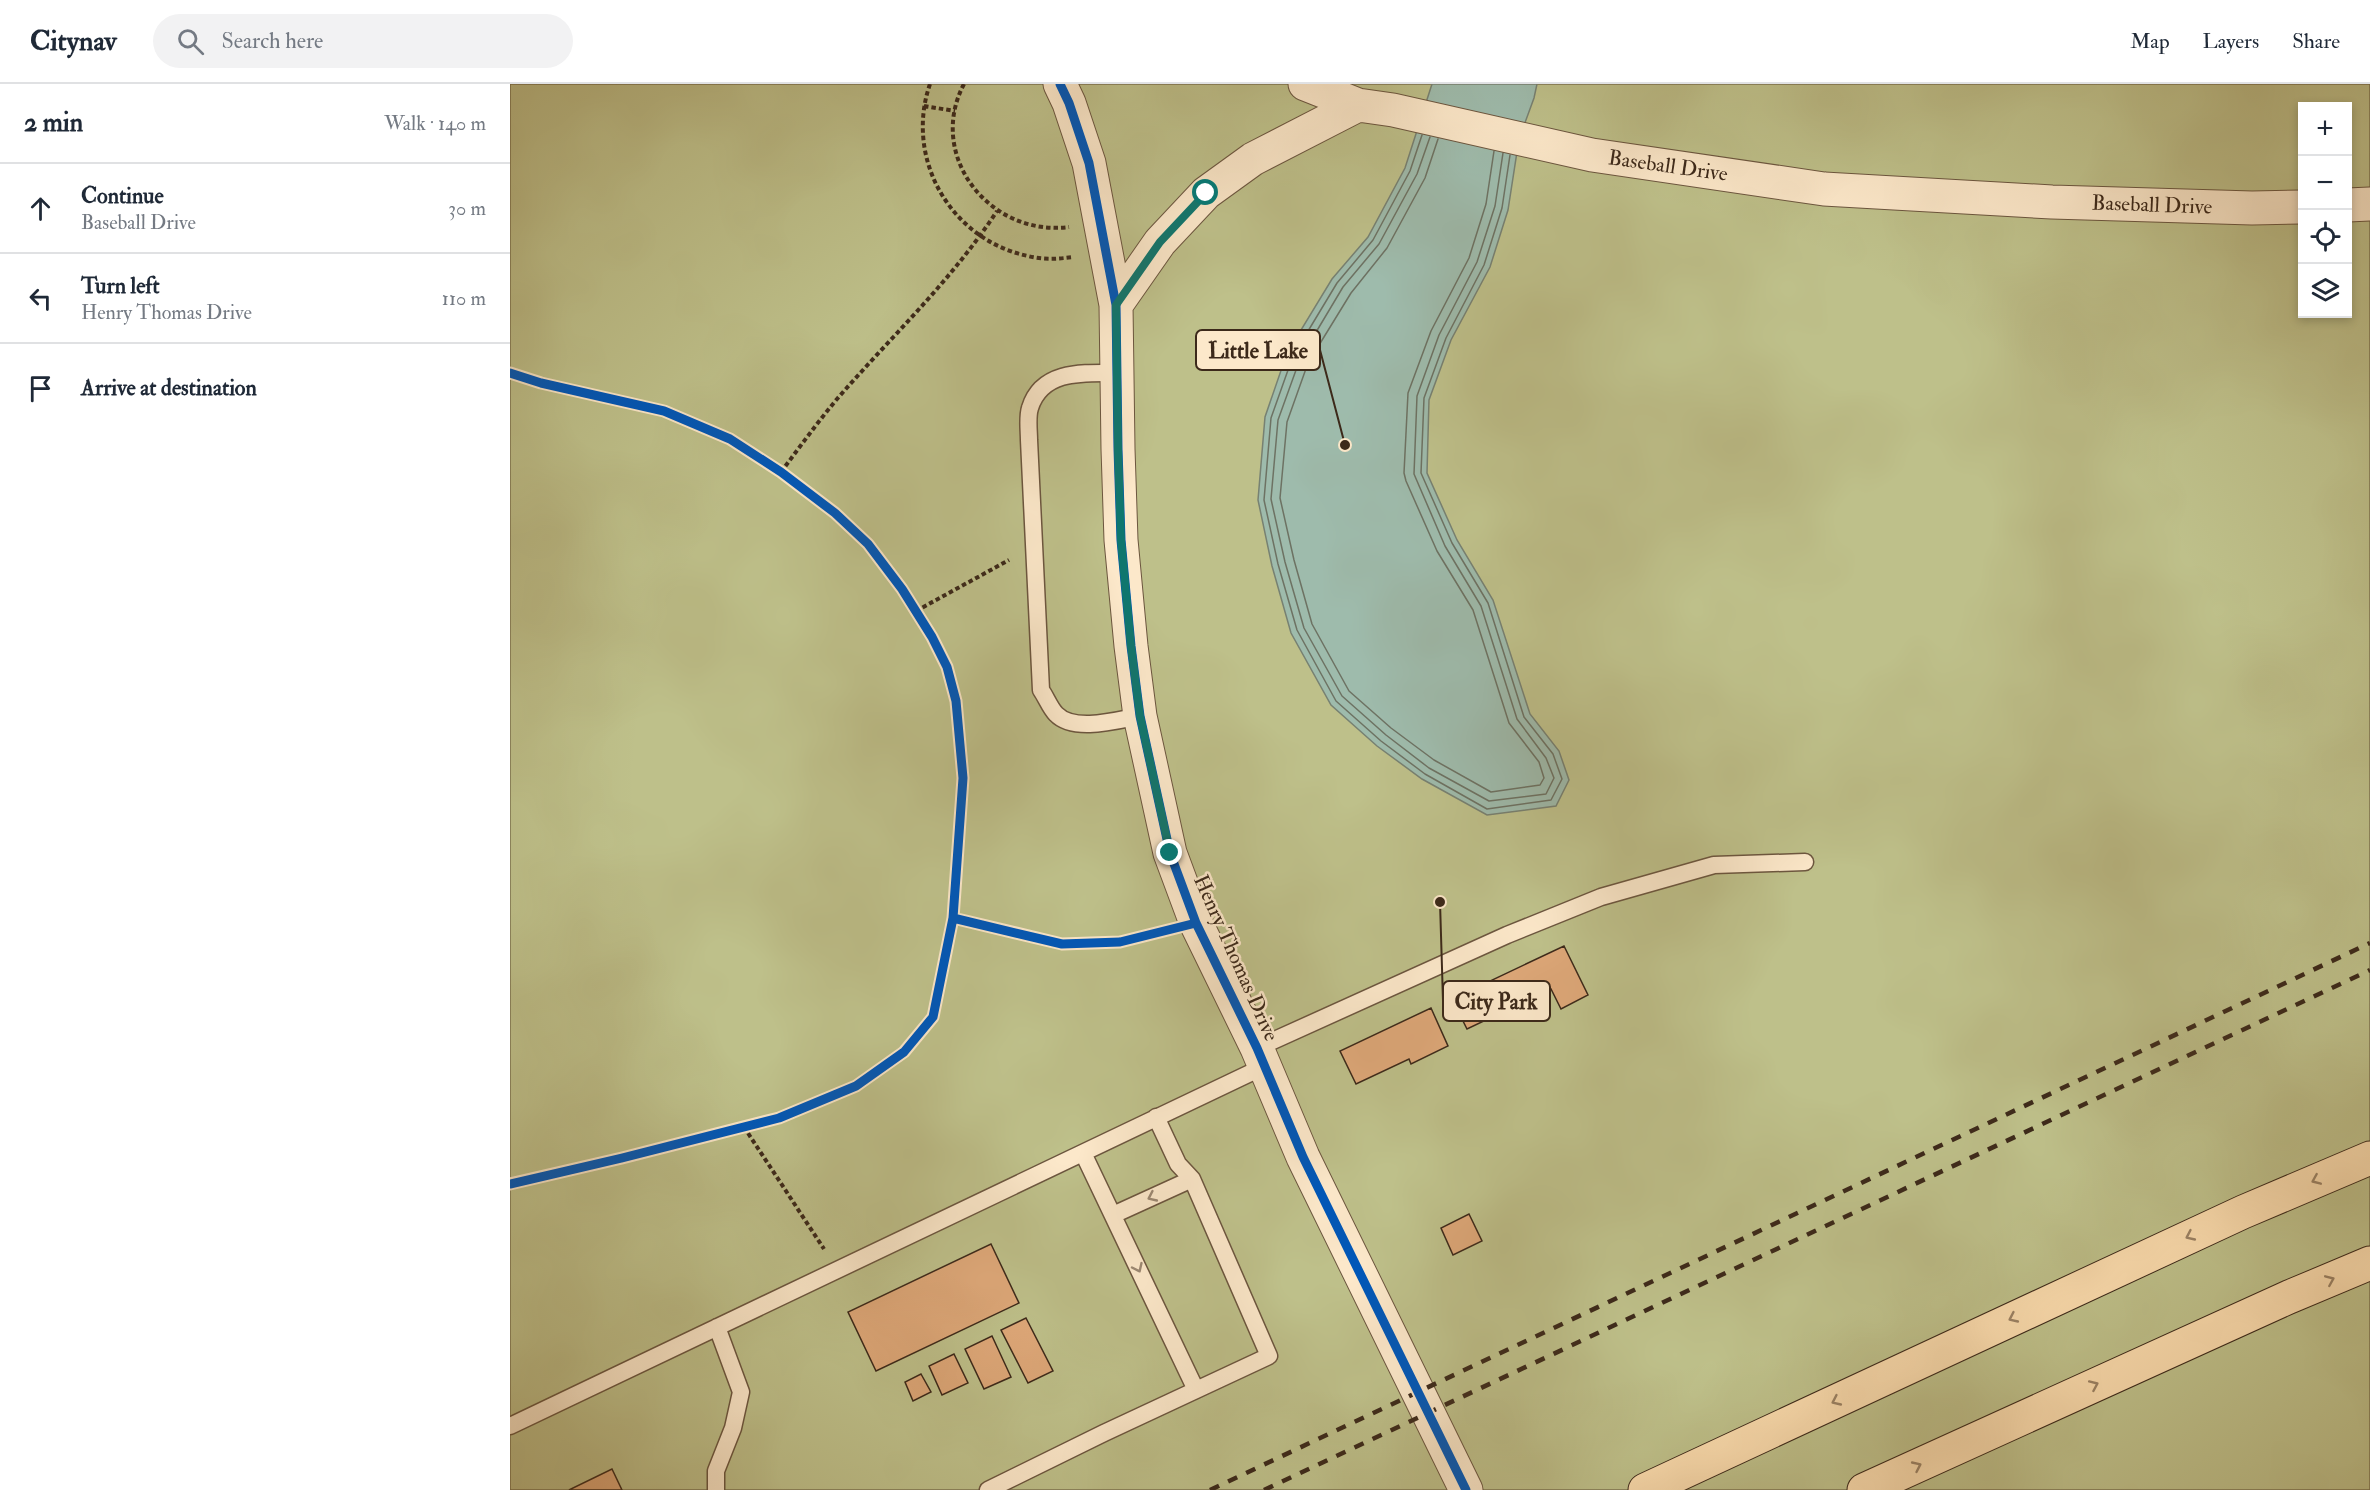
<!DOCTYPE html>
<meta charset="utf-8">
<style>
body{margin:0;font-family:"IM FELL Double Pica",serif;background:#f2f2f3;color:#1f2937}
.controls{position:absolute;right:18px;top:18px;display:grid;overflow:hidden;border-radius:0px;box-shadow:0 3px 9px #0003}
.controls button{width:54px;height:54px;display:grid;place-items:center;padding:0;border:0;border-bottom:2px solid #e0e1e3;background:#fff;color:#1f2937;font:30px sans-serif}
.stop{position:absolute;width:18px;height:18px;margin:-14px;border:4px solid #0f766e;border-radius:50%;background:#fff}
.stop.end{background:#0f766e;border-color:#fff;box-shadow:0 2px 6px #0008}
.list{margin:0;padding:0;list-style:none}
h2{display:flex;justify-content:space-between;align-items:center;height:78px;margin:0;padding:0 24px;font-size:26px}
h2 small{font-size:20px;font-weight:400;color:#747a83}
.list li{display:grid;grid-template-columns:39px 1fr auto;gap:18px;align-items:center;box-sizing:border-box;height:90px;padding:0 24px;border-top:2px solid #e0e1e3}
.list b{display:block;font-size:22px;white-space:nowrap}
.list p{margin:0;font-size:20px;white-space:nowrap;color:#747a83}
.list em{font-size:20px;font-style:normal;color:#747a83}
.icon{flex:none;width:33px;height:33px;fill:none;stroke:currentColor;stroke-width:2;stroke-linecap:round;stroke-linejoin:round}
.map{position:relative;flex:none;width:1860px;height:1406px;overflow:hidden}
header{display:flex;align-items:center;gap:36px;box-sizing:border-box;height:84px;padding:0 30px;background:#fff;border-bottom:2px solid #e0e1e3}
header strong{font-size:28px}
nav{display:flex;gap:33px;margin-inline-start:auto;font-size:21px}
.search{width:420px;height:54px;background:#f2f2f3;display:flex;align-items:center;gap:15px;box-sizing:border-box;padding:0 21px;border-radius:33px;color:#747a83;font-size:22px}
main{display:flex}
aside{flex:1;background:#fff}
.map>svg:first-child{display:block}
.green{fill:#bec08a;stroke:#7d7452;stroke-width:1.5;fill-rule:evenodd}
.water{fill:#9ebbac;stroke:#778172;stroke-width:1.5}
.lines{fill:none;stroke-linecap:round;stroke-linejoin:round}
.shore{stroke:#6d7263;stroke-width:1.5}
.building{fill:#dea879;stroke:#3c291a;stroke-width:1.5}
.service-casing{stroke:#6c563f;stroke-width:19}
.minor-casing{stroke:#6c563f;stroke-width:35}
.motorway-casing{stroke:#3c291a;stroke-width:35}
.path{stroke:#3c291a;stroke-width:4;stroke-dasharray:4.5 3;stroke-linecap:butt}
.service{stroke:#fce8ca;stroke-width:16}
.minor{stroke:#fce8ca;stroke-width:33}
.motorway{stroke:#fadbad;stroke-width:33}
.rail{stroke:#3c291a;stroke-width:4.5;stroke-dasharray:10 10;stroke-linecap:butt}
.cycleway-casing{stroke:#fce8ca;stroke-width:13}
.cycleway{stroke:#0057b8;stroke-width:9}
.oneway{stroke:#9b8264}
.oneway2{stroke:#9c8872}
.route{stroke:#0f766e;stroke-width:8}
.labels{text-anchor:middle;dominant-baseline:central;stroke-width:5;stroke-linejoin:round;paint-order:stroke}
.street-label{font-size:21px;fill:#3c291a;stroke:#fce8ca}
.leader{fill:none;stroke:#3c291a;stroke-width:2}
.callout-dot{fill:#3c291a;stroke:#fce8ca;stroke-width:2}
.callout{fill:#fce8ca;stroke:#3c291a;stroke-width:2}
.callout-label{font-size:22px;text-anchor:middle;font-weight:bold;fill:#3c291a}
</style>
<header>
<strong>Citynav</strong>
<div class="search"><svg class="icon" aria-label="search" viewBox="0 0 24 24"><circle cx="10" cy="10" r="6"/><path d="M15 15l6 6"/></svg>Search here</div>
<nav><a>Map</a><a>Layers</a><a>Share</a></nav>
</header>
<main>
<aside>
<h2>2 min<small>Walk · 140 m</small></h2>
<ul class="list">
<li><svg class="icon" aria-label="ahead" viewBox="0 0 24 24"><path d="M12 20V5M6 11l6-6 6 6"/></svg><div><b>Continue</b><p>Baseball Drive</p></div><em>30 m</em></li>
<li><svg class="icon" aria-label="left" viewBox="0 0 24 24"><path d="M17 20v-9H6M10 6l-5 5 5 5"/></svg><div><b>Turn left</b><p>Henry Thomas Drive</p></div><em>110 m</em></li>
<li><svg class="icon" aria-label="arrive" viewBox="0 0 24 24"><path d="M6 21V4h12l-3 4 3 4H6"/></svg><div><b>Arrive at destination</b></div></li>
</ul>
</aside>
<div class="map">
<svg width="1860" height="1406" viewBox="0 0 1860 1406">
<rect width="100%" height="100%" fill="#fadbad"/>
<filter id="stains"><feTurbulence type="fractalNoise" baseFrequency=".00333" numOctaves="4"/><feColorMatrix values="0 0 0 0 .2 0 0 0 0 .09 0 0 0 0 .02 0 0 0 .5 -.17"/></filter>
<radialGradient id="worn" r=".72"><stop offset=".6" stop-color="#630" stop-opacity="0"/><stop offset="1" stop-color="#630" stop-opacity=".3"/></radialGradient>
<path class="green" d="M0,0h1860v1406h-1860zM1792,22h46v208h-46z"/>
<path class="water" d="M922,0h105l-3,14 -15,41 -11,71 -18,57 -39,73 -22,60 -2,73 30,67 36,60 37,114 29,37 10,29 -13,26 -69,9 -65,-36 -45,-33 -46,-41 -40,-72 -19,-67 -14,-66 7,-83 22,-64 45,-74 36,-42 37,-69z"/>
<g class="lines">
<path class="shore" d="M912,51l-12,36 -37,69 -36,43 -44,73 -22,62 -7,82 14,64 19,66 39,71 45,40 44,33 62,35 64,-9 11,-21 -9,-25 -29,-37 -36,-114 -36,-60 -31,-70 3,-75 22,-60 38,-73 18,-57 8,-53
M920,53l-13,37 -38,70 -36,43 -43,72 -22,61 -7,79 14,63 19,66 38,68 44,39 43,33 60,33 57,-7 8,-16 -8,-20 -29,-39 -36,-113 -36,-60 -31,-72 3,-78 22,-61 38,-73 18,-56 8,-53
M928,55l-13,39 -38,70 -36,45 -43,70 -21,59 -7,76 14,62 18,64 37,67 42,37 43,32 57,32 49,-7 4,-7 -5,-16 -30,-39 -36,-113 -36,-59 -31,-70 -2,-8 4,-80 23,-62 38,-73 17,-54 8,-53"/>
</g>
<path class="building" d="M1054,862l24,49 -27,14 -10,-20 -84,40 -15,-30z
M921,924l17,38 -37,18 -2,-5 -53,25 -16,-33z
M959,1130l13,27 -29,14 -12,-27z
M481,1160l28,59 -143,68 -28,-59z
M516,1234l27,53 -25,12 -27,-53z
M482,1252l19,41 -27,12 -19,-40z
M444,1270l14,29 -26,12 -13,-29z
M411,1290l10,18 -18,9 -8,-19z
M102,1385l10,21h-53z"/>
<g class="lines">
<defs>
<path id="service" d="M608,289c-33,0 -76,-4 -88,35 -3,9 -1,23 -1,32l12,250c5,7 9,18 15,24 18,19 62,6 84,2
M747,964l250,-113 94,-38 113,-32 91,-3
M573,1069l113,237
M603,1131l79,-36
M0,1342l755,-360
M206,1406v-19l17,-43 8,-36 -24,-65
M478,1406l116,-57 165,-77 -77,-177 -14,-15 -22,-47"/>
<path id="minor" d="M550,0l9,19 20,60 27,142 2,144 3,91 10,106 9,70 30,137 26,70 61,125 46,109 163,333
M795,0l53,21
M1838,121l22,-1
M606,221l44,-63 46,-49 47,-34 105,-54 35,5 199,45 232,34 228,13 200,6 50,-1"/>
<path id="motorway" d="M1135,1406l598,-278 127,-54
M1354,1406l425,-193 81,-34"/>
</defs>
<use href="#service" class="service-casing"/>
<use href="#minor" class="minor-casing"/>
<use href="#motorway" class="motorway-casing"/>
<path class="path" d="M420,0c-26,75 21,156 98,172 15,4 30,3 46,1
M454,0c-38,72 26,153 105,143
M414,22l31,5
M271,388c18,-24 36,-49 56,-73 54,-62 115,-119 160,-188
M406,527l93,-51
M234,1043l80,122"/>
<use href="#service" class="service"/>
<use href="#minor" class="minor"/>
<use href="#motorway" class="motorway"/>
<path class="rail" d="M700,1406l1160,-547
M754,1406l1106,-520"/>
<defs>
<path id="cycleway" d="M550,0l9,19 20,60 27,142 2,144 3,91 10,106 9,70 30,137 26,70 61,125 46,109 163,333
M0,289l31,10 123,28 66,28 51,33 54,41 33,31 34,45 30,48 15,30 9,34 7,77 -10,140 -20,99 -29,35 -48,34 -77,32 -157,40 -112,26
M443,834l109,26 58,-2 76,-19"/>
</defs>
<use href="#cycleway" class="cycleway-casing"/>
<use href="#cycleway" class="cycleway"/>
</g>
<defs><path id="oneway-chevron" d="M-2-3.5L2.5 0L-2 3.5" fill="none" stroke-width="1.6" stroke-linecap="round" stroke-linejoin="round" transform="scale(1.5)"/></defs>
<g class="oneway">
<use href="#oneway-chevron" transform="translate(1806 1096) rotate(157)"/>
<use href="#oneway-chevron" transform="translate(1680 1152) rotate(155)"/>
<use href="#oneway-chevron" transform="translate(1820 1196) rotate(-23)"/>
<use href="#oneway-chevron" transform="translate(1503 1234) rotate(155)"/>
<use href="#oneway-chevron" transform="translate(1584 1301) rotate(-24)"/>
<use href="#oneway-chevron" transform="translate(1326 1317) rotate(155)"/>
<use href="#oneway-chevron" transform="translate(1407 1382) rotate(-25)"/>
</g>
<g class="oneway2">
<use href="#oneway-chevron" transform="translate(642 1113) rotate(155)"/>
<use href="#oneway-chevron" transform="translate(628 1184) rotate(65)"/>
</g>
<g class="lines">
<path class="route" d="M660,769l-30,-137 -9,-70 -10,-106 -3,-91 -2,-144 44,-63 46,-49"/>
</g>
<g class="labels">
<g class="street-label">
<text transform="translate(1158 82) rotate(8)">Baseball Drive</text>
<text transform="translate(1642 121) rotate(2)">Baseball Drive</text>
<text transform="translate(726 874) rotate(66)">Henry Thomas Drive</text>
</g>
</g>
<path class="leader" d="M835 361L810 266M930 818L933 917"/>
<g class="callout-dot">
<circle cx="835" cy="361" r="6"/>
<circle cx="930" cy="818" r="6"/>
</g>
<g class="callout">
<rect x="686" y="246" width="124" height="40" rx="6"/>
<rect x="933" y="897" width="107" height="40" rx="6"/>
</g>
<g class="callout-label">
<text x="748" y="274">Little Lake</text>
<text x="986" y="925">City Park</text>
</g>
<rect width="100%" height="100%" filter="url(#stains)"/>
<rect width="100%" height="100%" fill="url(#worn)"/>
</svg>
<div class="controls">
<button>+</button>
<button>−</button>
<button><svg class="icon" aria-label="locate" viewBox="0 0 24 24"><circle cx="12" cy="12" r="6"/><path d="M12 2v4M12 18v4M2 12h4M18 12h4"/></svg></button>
<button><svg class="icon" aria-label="layers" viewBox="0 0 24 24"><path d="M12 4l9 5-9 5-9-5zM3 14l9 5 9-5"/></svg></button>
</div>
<div class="stop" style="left:696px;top:109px"></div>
<div class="stop end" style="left:660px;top:769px"></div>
</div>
</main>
